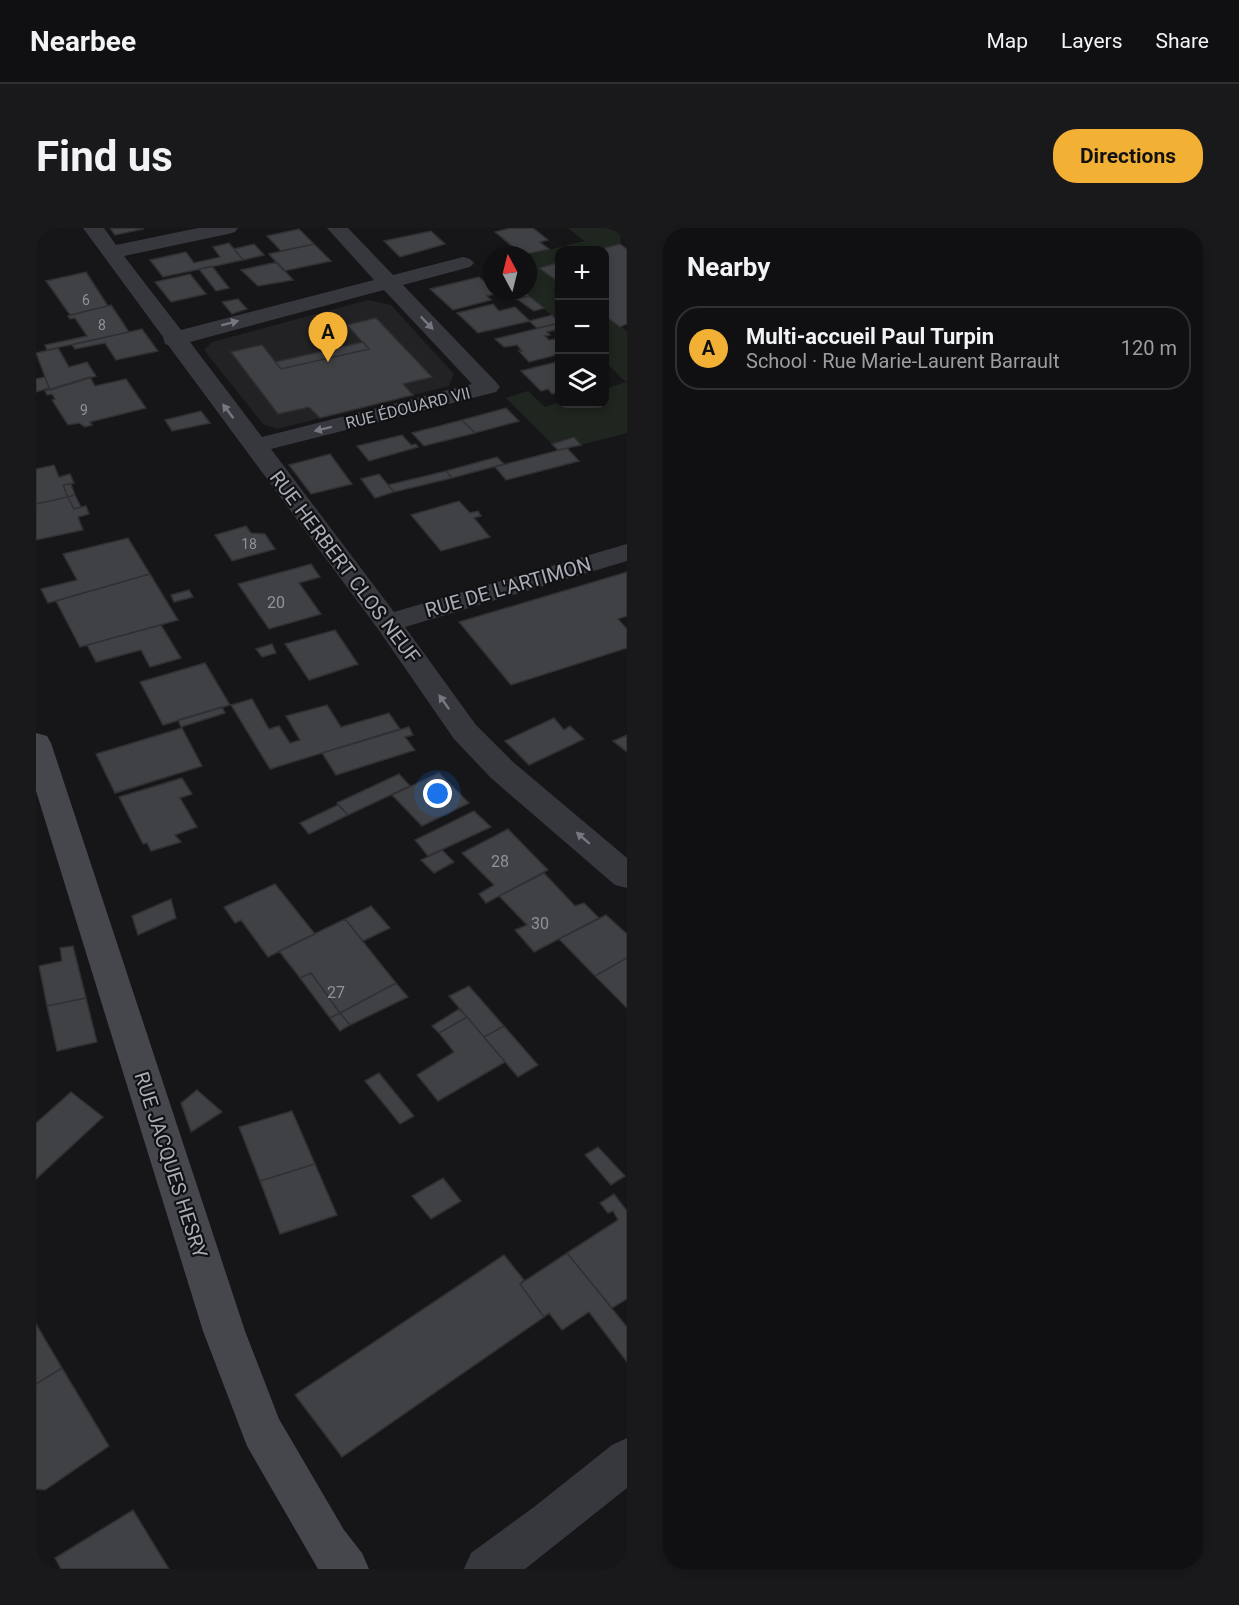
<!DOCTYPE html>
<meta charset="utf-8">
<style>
body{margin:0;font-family:Roboto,sans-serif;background:#19191b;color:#f1f3f6}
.controls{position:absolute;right:18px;top:18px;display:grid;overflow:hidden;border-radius:12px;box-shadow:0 3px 9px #0003}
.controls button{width:54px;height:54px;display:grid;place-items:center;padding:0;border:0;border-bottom:2px solid #303032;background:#101012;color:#f1f3f6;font:30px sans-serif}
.compass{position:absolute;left:447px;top:18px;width:54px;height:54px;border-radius:50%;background:#101012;box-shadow:0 3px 9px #0003;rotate:353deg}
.you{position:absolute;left:402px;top:566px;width:21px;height:21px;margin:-15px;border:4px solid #fff;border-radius:50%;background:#1a73e8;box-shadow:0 0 0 9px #1a73e833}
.badge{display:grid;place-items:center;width:39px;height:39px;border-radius:50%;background:#f2b134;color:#111;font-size:20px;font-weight:700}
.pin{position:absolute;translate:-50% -50px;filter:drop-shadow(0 2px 3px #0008)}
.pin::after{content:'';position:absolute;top:32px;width:21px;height:18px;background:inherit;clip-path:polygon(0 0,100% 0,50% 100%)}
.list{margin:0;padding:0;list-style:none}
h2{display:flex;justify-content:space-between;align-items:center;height:78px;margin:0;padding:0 24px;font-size:26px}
h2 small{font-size:20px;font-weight:400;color:#9c9d9f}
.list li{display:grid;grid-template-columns:39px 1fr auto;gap:18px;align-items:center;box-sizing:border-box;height:84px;margin:0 12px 12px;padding:0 12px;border:2px solid #303032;border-radius:24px}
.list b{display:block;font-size:22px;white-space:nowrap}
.list p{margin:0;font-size:20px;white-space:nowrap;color:#9c9d9f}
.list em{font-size:20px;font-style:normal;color:#9c9d9f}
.icon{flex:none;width:33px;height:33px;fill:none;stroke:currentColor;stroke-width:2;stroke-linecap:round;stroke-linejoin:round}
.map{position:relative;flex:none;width:591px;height:1341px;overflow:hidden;border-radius:24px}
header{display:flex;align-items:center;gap:36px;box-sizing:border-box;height:84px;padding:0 30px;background:#101012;border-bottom:2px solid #303032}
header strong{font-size:28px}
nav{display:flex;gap:33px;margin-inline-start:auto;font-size:21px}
.intro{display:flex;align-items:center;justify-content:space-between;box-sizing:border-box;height:144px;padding:0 36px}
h1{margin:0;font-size:42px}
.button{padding:15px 27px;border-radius:24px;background:#f2b134;color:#111;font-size:21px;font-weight:700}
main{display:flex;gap:36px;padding:0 36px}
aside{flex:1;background:#101012;border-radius:24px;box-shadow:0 3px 9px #0003}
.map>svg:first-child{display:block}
.built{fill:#222225}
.green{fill:#1e261f}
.building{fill:#404145;stroke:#303034;stroke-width:1.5}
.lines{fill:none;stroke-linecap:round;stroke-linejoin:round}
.street{fill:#37383d;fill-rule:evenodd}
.secondary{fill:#45474d;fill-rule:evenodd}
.oneway{fill:#757881}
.labels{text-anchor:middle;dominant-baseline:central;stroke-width:4.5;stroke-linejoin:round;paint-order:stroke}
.far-number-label{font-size:14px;fill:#8e929b}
.far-street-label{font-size:16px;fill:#a8adb8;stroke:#111113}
.number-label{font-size:16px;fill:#8e929b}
.street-label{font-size:20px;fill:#a8adb8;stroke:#111113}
</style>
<header>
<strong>Nearbee</strong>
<nav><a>Map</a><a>Layers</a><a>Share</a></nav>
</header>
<div class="intro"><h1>Find us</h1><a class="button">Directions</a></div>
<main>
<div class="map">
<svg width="591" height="1341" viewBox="0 0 591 1341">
<rect width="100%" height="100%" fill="#161618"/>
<path class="built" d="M332,72l23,5 63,69 -5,12 -172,43 -14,-5 -59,-74 8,-8z"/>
<path class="green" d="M532,0h49l5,3 -2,13 -23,6h-37l-1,12 -19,6 19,15v3l-6,2 6,5v29l-35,-31h4v-36l56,-14z
M569,87l22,16v102l-46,12 -7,-8 -22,7 -46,-46 22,-7 17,16 14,-5 45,2 1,-15 21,-7 -21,-20z"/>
<path class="building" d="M74,0h32l1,1 -28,6z
M474,0h23l15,12 -8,2 9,7 -26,6 -28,-23z
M263,1l15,15 -33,7 -14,-15z
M395,3l14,13 -45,13 -16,-16z
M193,15l14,17 -80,17 -13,-17 36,-8 8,11 26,-6 -7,-10z
M218,16l10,11 -21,5 -9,-11z
M278,16l17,17 -47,10 -15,-17z
M584,16l7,5v75l-7,3 -16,-12v-65h-7z
M241,34l16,18 -35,6 -17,-16z
M524,34v21l-21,-15z
M176,38l17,22 -13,3 -17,-22z
M50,44l22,34 -38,9 -24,-34z
M154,46l16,20 -35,8 -16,-20z
M443,49l19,16 -11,3 4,4 -38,10 -23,-21z
M470,63h18l5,5 -14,3z
M493,68l15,12 -10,3 -17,-12z
M202,71l9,10 -15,5 -10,-12z
M457,76l6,7 16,-4 15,14 -52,12 -21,-20z
M75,77l18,27 -82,18 -2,-5 42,-9 -12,-18 -5,1 -2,-3z
M516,87l8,8 -23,5 -8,-7z
M340,90l56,59 -29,7 10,11 -93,23 -11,-11 -31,7 -47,-62 31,-7 19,24 88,-20 -22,-24z
M524,95v10l-4,-3 -9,2 3,3 -5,1 4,4 6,-1 5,2v13l-31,8 -10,-11h3l-5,-6 -13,2 -9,-8z
M106,101l16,22 -42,9 -11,-17 -30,6 -3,-4z
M327,114l6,7 -88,20 -6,-7z
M22,120l11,19 18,-5 9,14 -46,14 -14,-37z
M524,133v31l-8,2 -4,-5 -7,2 -20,-20z
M9,149l4,11 -13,4v-13z
M54,149l5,9 31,-7 20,29 -56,14 2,3 -7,2 -6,-4 -11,2 -16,-25 3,-1 -3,-5 -5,1 -2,-4z
M470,180l13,13 -44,12 -13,-13z
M165,183l9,12 -38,8 -7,-11z
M426,192l13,13 -51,13 -12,-13z
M366,207l9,10 5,-1 2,3 -49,14 -12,-15z
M538,209l7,8 -23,5 -6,-6z
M531,220l12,13 -73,19 -11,-13z
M294,226l22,30 -41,10 -22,-29z
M461,229l7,7 -52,14 -6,-7z
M18,237l5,12 11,-3 4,9 -11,2 5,12 -32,7v-35z
M410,243l6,7 -58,14 -6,-7z
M343,246l9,11 6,7 -19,6 -14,-19z
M35,256l4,11 -7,2 -5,-12z
M39,267l6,12 -7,2 -6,-12z
M32,269l6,12 12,-3 3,8 -11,3 5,13 -47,10v-36z
M423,273l11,12 8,-2 3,5 -7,2 16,19 -49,14 -30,-36z
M210,298l5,7 14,1 10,15 -43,12 -17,-26z
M92,310l22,36 -102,29 -7,-14 36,-9 -14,-26z
M275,336l9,13 -21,6 22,31 -52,15 -31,-45z
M591,344v44l-9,3 9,10v19l-116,37 -52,-63z
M114,346l28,46 -98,27 -24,-46z
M153,362l4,7 -19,5 -3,-7z
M125,397l20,33 -31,9 -9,-17 -45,12 -9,-17z
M299,402l23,34 -49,16 -24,-36z
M236,416l4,9 -14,4 -6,-8z
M169,435l25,42 -67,20 -23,-43z
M216,471l17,30 10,-3 11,17 10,-3 -14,-24 41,-11 14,22 48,-14 11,16 -130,40 -39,-64z
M186,479l3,6 -44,14 -3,-7z
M518,490l10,12 6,-4 14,13 -55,26 -24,-24z
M373,499l4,8 -8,2 10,13 -79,25 -14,-22z
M146,500l20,38 -87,27 -19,-39z
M591,507v17l-14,-11z
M403,545l30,30 -47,23 -30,-31z
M363,546l11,12 -62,29 -11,-12z
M146,550l10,16 -12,4 17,29 -22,8 6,7 -30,9 -4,-8 -4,1 -24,-47z
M302,577l10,10 -39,19 -9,-11z
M438,583l17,16 -63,29 -13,-16z
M472,601l40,41 -62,33 -7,-9 15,-9 -32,-32z
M406,622l12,12 -20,11 -13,-13z
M508,645l31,33 9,-3 15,15 -65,34 -19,-22 12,-5 -28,-29z
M239,656l40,50 -47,23 -27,-37 -6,3 -11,-16z
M135,671l5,19 -38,17 -6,-19z
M335,678l19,22 -27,13 -18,-22z
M570,687l21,19v24l-32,18 -36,-37z
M309,691l51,64 -56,30 -29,-40 -11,5 -21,-27z
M37,718l13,52 -39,8 -8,-40 23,-5 -2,-13z
M591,730v50l-32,-32z
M275,745l29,40 -10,5 -30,-40z
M360,755l12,14 -58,28 -10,-12z
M433,758l35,40 -20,11 -35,-41z
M50,770l11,44 -40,9 -10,-45z
M423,781l8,8 -28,16 -7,-7z
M304,785l10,12 -10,6 -10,-13z
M431,789l38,45 -67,39 -21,-26 37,-23 -15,-19z
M468,798l34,39 -20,12 -34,-40z
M343,845l35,43 -14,8 -35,-43z
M161,862l25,22 -31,20 -10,-29z
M35,864l32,25 -67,62v-56z
M256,883l23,53 -55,17 -21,-54z
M562,919l27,29 -14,9 -26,-30z
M279,936l22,51 -57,19 -20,-53z
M407,950l18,23 -30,18 -19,-23z
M578,966l13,17v88l-15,9 -45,-55 51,-33 -5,-9 -5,2 -8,-10z
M531,1025l60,74v35l-38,-50 -27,18 -13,-17 -5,4 -24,-33z
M468,1027l20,25 -4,4 24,33 -202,140 -47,-62z
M0,1096l26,44 -26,16z
M26,1140l47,78 -64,44 -9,-1v-105z
M97,1282l36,59h-108l-6,-11z"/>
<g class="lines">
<path class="street" d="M47,0h21l12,17 82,-17h40l-3,4 -7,2 -104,22 57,74 193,-50 -47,-52h21l45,47 70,-18 7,2 4,4 -4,4 -67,18 93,97 4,5 -4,5 -225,57 123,163 233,-68v17l-222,66 71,98 37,37 114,96v30l-12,-3 -124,-107 -37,-39 -76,-110 -210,-284 -3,-1 -2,-7zM348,62l88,94 -210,53 -72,-95z
M591,1210v50l-102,81h-61l7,-16 63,-46 78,-62z"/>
<path class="secondary" d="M0,505l11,3 4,7 194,588 34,88 65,111 18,23 7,16h-51l-71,-123 -44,-115 -167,-540z"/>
</g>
<defs><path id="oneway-solid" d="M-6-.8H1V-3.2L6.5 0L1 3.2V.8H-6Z" transform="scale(1.5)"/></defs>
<g class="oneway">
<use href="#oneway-solid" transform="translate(194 95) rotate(-15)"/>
<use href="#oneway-solid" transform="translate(391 95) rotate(46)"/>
<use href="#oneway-solid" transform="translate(192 183) rotate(-127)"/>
<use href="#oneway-solid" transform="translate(287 201) rotate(166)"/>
<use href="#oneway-solid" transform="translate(408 474) rotate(-125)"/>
<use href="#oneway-solid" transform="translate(547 610) rotate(-139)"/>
</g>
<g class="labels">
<g class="far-number-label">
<text x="50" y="72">6</text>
<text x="66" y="97">8</text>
<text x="48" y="182">9</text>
<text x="213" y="316">18</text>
</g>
<g class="far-street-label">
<text transform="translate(372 180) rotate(-14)">RUE ÉDOUARD VII</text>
</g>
<g class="number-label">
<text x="240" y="374">20</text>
<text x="464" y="633">28</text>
<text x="504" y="695">30</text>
<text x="300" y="764">27</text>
</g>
<g class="street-label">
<text transform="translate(309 339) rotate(53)">RUE HERBERT CLOS NEUF</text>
<text transform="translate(472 359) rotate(-16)">RUE DE L'ARTIMON</text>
<text transform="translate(135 937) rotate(72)">RUE JACQUES HESRY</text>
</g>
</g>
</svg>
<div class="controls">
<button>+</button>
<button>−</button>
<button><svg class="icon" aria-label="layers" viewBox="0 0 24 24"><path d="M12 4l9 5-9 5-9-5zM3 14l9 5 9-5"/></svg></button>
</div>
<svg class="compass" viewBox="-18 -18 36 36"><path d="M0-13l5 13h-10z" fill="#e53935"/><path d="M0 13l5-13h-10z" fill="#9c9d9f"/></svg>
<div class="you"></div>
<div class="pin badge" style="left:292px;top:134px">A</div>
</div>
<aside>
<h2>Nearby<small></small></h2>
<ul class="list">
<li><span class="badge">A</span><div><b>Multi-accueil Paul Turpin</b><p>School · Rue Marie-Laurent Barrault</p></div><em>120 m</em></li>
</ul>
</aside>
</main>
